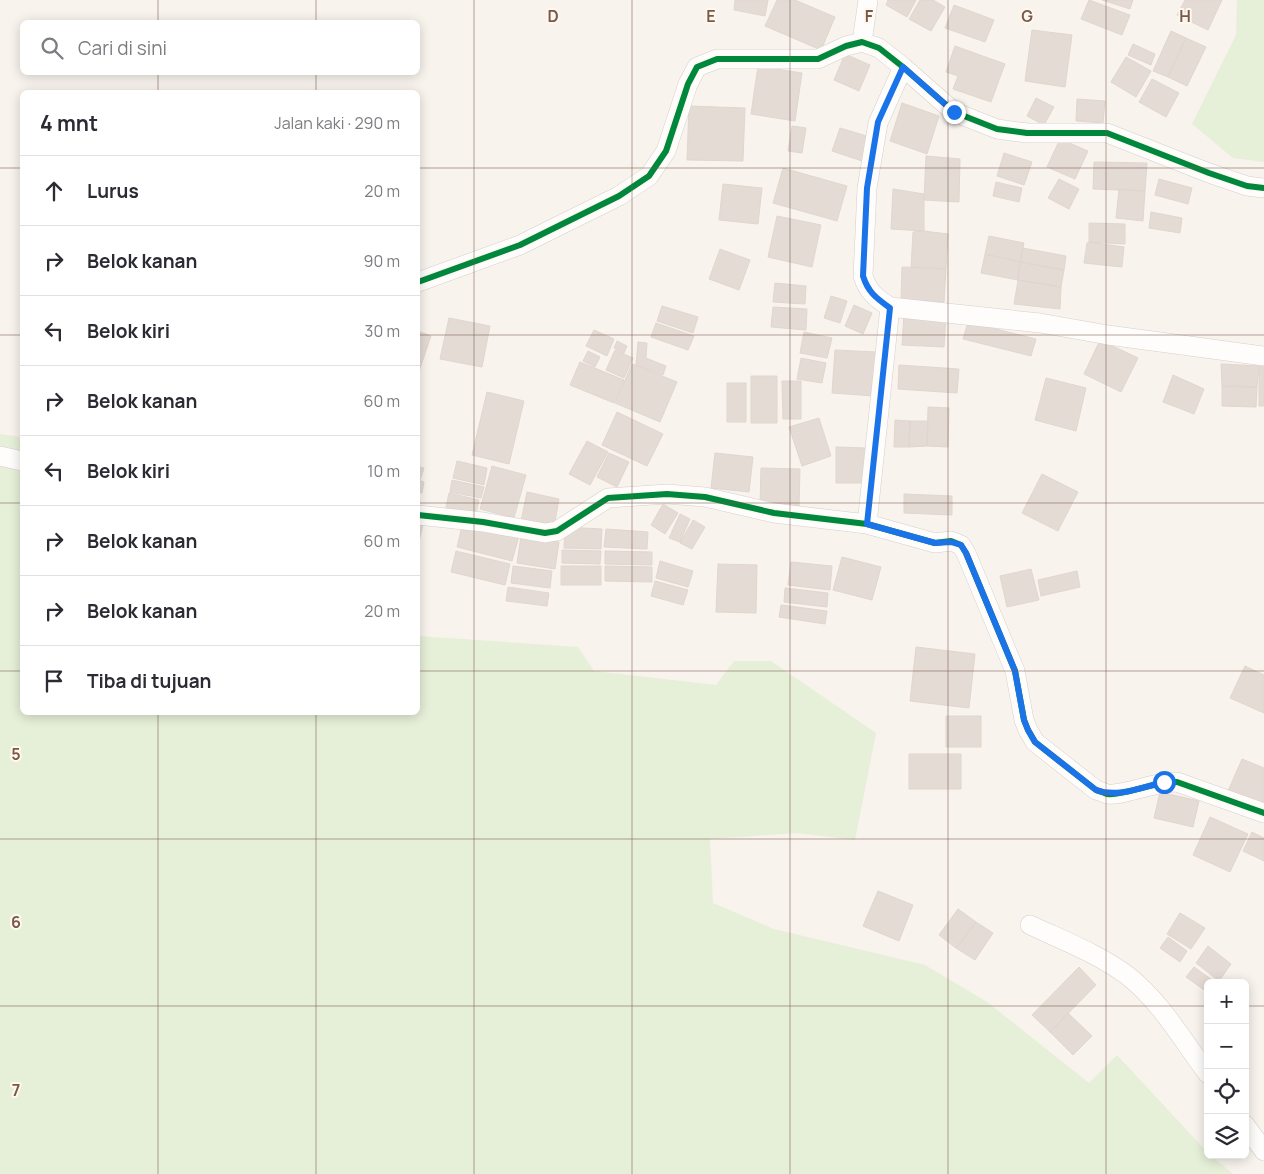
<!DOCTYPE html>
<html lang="id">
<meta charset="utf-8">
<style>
body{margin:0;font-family:Manrope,sans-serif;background:#f7f7f7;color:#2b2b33}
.controls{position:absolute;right:15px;bottom:15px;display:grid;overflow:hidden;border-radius:8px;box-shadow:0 2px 12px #0003}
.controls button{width:45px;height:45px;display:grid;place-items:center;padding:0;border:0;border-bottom:1px solid #e1e1e2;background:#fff;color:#2b2b33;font:25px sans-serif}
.stop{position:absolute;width:15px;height:15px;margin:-11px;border:4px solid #1a73e8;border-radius:50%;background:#fff}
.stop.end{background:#1a73e8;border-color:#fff;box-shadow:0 1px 5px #0008}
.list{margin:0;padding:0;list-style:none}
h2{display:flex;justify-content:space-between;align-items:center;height:65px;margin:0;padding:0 20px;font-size:21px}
h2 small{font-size:16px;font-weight:400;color:#7c7c81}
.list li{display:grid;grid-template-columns:32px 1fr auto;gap:15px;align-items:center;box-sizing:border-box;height:70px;padding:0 20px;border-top:1px solid #e1e1e2}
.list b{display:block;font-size:19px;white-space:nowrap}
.list em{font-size:16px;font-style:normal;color:#7c7c81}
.icon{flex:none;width:28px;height:28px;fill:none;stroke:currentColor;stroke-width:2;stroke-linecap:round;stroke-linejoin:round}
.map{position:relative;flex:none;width:1264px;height:1174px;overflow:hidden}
.search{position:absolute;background:#fff;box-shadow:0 2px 12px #0003;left:20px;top:20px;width:400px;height:55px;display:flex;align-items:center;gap:12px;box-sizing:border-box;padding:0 18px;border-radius:8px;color:#7c7c81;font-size:19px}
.panel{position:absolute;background:#fff;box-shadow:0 2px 12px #0003;left:20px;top:90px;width:400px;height:625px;border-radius:8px}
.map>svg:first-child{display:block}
.green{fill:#e6efd8}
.building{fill:#e4dbd4;stroke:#e1d6cf}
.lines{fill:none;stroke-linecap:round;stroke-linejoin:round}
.minor-casing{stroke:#d7cfca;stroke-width:20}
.minor{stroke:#fefdfc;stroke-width:19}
.cycleway-casing{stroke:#fff8ef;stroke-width:9}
.cycleway{stroke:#00873e;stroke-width:6}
.route{stroke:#1a73e8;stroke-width:6}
.grid{fill:none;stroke:#78594b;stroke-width:1;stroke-opacity:0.55}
.grid-label{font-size:16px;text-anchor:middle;font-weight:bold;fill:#78594b;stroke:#fff8ef;stroke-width:4;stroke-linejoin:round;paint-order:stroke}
</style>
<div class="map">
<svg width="1264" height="1174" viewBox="0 0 1264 1174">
<rect width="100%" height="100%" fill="#f8f3ed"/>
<path class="green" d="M1237,0h27v162l-31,-4 -41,-34 44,-89z
M0,434l22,3v275h396v-76l160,11 16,24 122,14 18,-24h37l105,72 -21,107 -58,-7 -87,6 3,64 61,26 151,36 62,37 102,81 28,-28 91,98v2h2l23,19h-1233z"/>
<path class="building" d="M735,0h33l-3,16 -31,-6z
M777,0h18l40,17 -14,33 -56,-24z
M888,0h28l-9,17 -21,-12z
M920,0h13l12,7 -14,24 -22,-12z
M1089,0l41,15 -8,20 -41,-16z
M1102,0h31l-3,9z
M1185,0h37l-14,30 -31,-15z
M954,5l40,15 -9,22 -40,-14z
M1032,30l40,5 -7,52 -40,-6z
M1171,31l15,7 -18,39 -15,-6z
M1186,38l20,9 -19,39 -19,-9z
M1133,44l22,10 -4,11 -23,-10z
M955,46l50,18 -14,38 -38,-13 5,-13 -12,-4z
M845,54l25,11 -11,26 -25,-11z
M1126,57l25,14 -15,26 -25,-15z
M758,66l44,7 -7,48 -44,-7z
M1152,79l27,14 -13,24 -27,-15z
M1036,98l18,9 -10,18 -17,-9z
M1077,99l28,2 -2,22 -27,-2z
M902,103l37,13 -12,38 -37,-13z
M689,106l56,2 -2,53 -56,-1z
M792,126l14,2 -4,25 -14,-2z
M840,128l30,9 -8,24 -30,-10z
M1060,139l28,12 -13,28 -28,-12z
M1004,153l28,9 -8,23 -27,-9z
M926,156l34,3 -1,43 -35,-2z
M1094,162l53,1 -2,28 -52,-2z
M783,168l64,18 -10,35 -64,-18z
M1059,179l20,10 -10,20 -21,-11z
M1159,179l33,9 -4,16 -33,-9z
M996,182l26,6 -3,14 -26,-6z
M723,184l39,4 -4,36 -39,-4z
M893,189l31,5v37l-33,-2z
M1119,189l26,2 -2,30 -27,-3z
M1151,212l31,6 -2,15 -31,-5z
M777,216l44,9 -9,42 -44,-10z
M1089,223l36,1v20l-36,-2z
M924,231l24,3 -2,35 -35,-2 2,-35z
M989,236l35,7 -4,19 -35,-8z
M1089,242l35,5 -2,20 -38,-4 3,-20z
M1023,248l43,8 -2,14 -44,-8z
M720,249l30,11 -11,30 -30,-11z
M985,254l35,8 -2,18 -37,-7z
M1020,262l44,8 -3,17 -43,-7z
M902,267l44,2 -2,33 -43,-2z
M1018,280l43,7 -1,22 -46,-5z
M775,283l31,3 -1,18 -32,-2z
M831,296l16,5 -7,22 -16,-5z
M854,305l18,8 -9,21 -18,-8z
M662,306l36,11 -5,16 -36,-12z
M773,307l34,2 -1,21 -35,-3z
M904,314l42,2 -2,31 -42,-2z
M449,318l41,8 -8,41 -42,-8z
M968,322l68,17 -5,17 -68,-17z
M656,323l38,13 -6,14 -37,-13z
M594,330l20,9 -7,17 -21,-10z
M418,331l13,5 -13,38z
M804,332l28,6 -5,20 -27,-5z
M1100,340l38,18 -17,34 -37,-18z
M617,341l10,5 -3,7 -10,-5z
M638,342l9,1 -1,15 20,8 -3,9 -27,-10z
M615,350l18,8 -9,20 -18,-8z
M835,350l41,2 -2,44 -42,-3z
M588,351l12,6 -5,10 -12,-6z
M801,358l25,5 -4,20 -25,-4z
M580,362l44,18 -10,23 -44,-18z
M632,364l45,18 -17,40 -45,-19z
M1221,364l38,2 -2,21 -35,-1z
M899,365l60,4 -2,24 -59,-4z
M1259,366h5v40h-5z
M1173,375l31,14 -10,25 -31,-12z
M751,376h26v47h-26z
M1046,378l40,10 -10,43 -41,-11z
M782,381h19v38h-18z
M727,383h19v39h-19z
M1222,386l35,1 -1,20 -34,-1z
M487,392l37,9 -15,63 -37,-9z
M928,407l21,1 -1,39 -21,-1z
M617,412l46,22 -16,32 -45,-21z
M819,418l12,38 -29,10 -13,-39z
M895,420l15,1 -1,26h-15z
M910,421h18l-1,25 -18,1z
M587,441l21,11 -18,33 -21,-11z
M836,447l30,1v35h-30z
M609,453l20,9 -12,25 -20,-10z
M715,453l38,4 -4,35 -38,-4z
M457,461l30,7 -3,17 -31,-7z
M492,466l34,9 -12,43 -34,-9z
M418,467l6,1 -4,12 -2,-1z
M761,468l39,1 -1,38 -39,-1z
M1042,474l36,18 -20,39 -36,-18z
M418,480l6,2 -2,11 -4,-1z
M452,480l32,7 -3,11 -31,-6z
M527,492l32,7 -5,28 -33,-6z
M449,493l30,7 -4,19 -30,-7z
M904,494l48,2v19l-48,-2z
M663,504l15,9 -13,21 -14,-9z
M680,514l10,5 -10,23 -11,-4z
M418,519l6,1 -6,26z
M693,520l12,7 -13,22 -12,-6z
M463,522l56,14 -7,25 -55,-14z
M565,527l37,2 -1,20 -37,-1z
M606,529l42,3 -1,17 -43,-2z
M521,536l38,6 -4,27 -38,-6z
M562,550l39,1 -1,13 -38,-1z
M456,551l54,13 -5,21 -54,-13z
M605,551l47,1v13l-47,-1z
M842,557l39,10 -9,33 -39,-10z
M660,561l33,10 -5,16 -32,-9z
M791,562l41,4 -2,24 -42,-5z
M718,564l39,1 -1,48 -40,-1z
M513,566l39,5 -2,17 -39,-5z
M561,566h40v19h-40z
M605,566l47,1v15l-47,-1z
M1031,569l8,31 -32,7 -7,-31z
M1077,571l3,16 -39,9 -3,-16z
M655,581l33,9 -5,15 -32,-9z
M508,587l41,6 -2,13 -41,-5z
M785,588l43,5 -1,14 -43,-5z
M781,605l46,6 -2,13 -46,-7z
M916,647l59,7 -6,54 -59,-7z
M1245,666l19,9v38l-34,-15z
M946,716h35v31h-35z
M909,754h52v35h-52z
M1242,759l22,9v36l-36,-13z
M1160,792l39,9 -6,26 -39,-9z
M1210,817l38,17 -18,38 -37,-17z
M1252,832l12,6v23l-21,-10z
M878,891l35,14 -14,36 -36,-15z
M958,909l18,13 -20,26 -17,-13z
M1180,913l25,15 -14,21 -24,-15z
M976,922l17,11 -18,27 -19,-12z
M1168,937l19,14 -7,11 -20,-14z
M1208,946l23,18 -12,17 -23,-18z
M1079,967l17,18 -46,47 -18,-17z
M1194,967l21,15 -7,1 -1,9 -21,-15z
M1068,1013l24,23 -19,19 -23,-23z"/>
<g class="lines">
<defs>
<path id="minor" d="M862,42l6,-42
M418,282l102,-37 99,-49 30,-20 17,-25 22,-67 9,-17 20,-8h101l28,-13 16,-4 17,6 24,19 51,45 43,17 30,4h80l102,40 38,13 17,2
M890,307l150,16 68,12 156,21
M0,456l22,5
M418,515l65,7 62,11 12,-2 51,-33 59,-4 38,3 69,16 93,11 68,19 16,-2 10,4 5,8 49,118 9,49 4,10 7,12 61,48c4,1 8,3 11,4 19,2 47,-13 70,-12l87,31
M867,524l23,-217c-14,-9 -22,-15 -27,-31l4,-88 11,-65 25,-56
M1030,925c32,15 69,29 98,51 33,26 55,65 80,98
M1245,1125l19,26"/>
</defs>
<use href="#minor" class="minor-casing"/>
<use href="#minor" class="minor"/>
<defs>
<path id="cycleway" d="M418,282l102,-37 99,-49 30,-20 17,-25 22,-67 9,-17 20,-8h101l28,-13 16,-4 17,6 24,19 51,45 43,17 30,4h80l102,40 38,13 17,2
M418,515l65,7 62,11 12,-2 51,-33 59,-4 38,3 69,16 93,11 68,19 16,-2 10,4 5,8 49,118 9,49 4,10 7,12 61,48c4,1 8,3 11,4 19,2 47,-13 70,-12l87,31"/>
</defs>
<use href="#cycleway" class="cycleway-casing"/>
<use href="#cycleway" class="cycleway"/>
</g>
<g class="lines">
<path class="route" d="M954,112l-51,-45 -25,55 -11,66 -4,88c5,16 13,22 27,32l-23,216 68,19 16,-1 10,3 5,8 49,118 9,49 4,10 7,12 61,48c22,8 46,-3 68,-8"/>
</g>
<path class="grid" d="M158,0v22M316,0v22M474,0v1174M632,0v1174M790,0v1174M948,0v1174M1106,0v1174M158,72v20M316,72v20M0,168h22M418,168h846M0,335h22M418,335h846M0,503h22M418,503h846M0,671h22M418,671h846M158,712v462M316,712v462M0,839h1264M0,1006h1208M1245,1006h19"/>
<g class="grid-label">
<text x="553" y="22">D</text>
<text x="711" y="22">E</text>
<text x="869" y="22">F</text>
<text x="1027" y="22">G</text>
<text x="1185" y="22">H</text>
<text x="16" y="760">5</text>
<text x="16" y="928">6</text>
<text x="16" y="1096">7</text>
</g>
</svg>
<div class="controls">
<button>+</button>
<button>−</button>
<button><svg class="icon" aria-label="locate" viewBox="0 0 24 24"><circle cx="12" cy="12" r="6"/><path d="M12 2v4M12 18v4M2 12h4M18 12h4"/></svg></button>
<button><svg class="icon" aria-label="layers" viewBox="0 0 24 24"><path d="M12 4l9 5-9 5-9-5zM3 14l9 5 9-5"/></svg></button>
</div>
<div class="stop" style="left:1164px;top:782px"></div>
<div class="stop end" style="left:954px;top:112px"></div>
<div class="search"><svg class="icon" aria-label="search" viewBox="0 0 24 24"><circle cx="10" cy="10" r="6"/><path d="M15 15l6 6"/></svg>Cari di sini</div>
<section class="panel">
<h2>4 mnt<small>Jalan kaki · 290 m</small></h2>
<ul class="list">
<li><svg class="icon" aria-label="ahead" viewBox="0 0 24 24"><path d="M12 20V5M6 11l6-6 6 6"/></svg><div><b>Lurus</b></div><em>20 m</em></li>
<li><svg class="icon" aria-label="right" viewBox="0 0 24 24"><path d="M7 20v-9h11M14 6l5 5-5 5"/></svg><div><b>Belok kanan</b></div><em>90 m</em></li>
<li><svg class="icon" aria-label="left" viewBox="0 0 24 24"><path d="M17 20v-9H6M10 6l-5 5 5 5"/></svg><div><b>Belok kiri</b></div><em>30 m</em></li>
<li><svg class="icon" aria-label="right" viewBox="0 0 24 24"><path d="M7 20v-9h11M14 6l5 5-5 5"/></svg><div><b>Belok kanan</b></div><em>60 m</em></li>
<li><svg class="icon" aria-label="left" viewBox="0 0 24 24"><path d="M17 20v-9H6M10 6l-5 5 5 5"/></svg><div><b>Belok kiri</b></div><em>10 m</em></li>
<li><svg class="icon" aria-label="right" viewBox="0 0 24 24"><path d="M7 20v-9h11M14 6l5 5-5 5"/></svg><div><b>Belok kanan</b></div><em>60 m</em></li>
<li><svg class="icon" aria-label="right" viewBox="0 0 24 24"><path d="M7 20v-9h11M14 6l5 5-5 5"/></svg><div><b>Belok kanan</b></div><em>20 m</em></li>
<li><svg class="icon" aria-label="arrive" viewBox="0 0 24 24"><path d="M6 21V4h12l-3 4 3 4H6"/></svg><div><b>Tiba di tujuan</b></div></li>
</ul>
</section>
</div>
